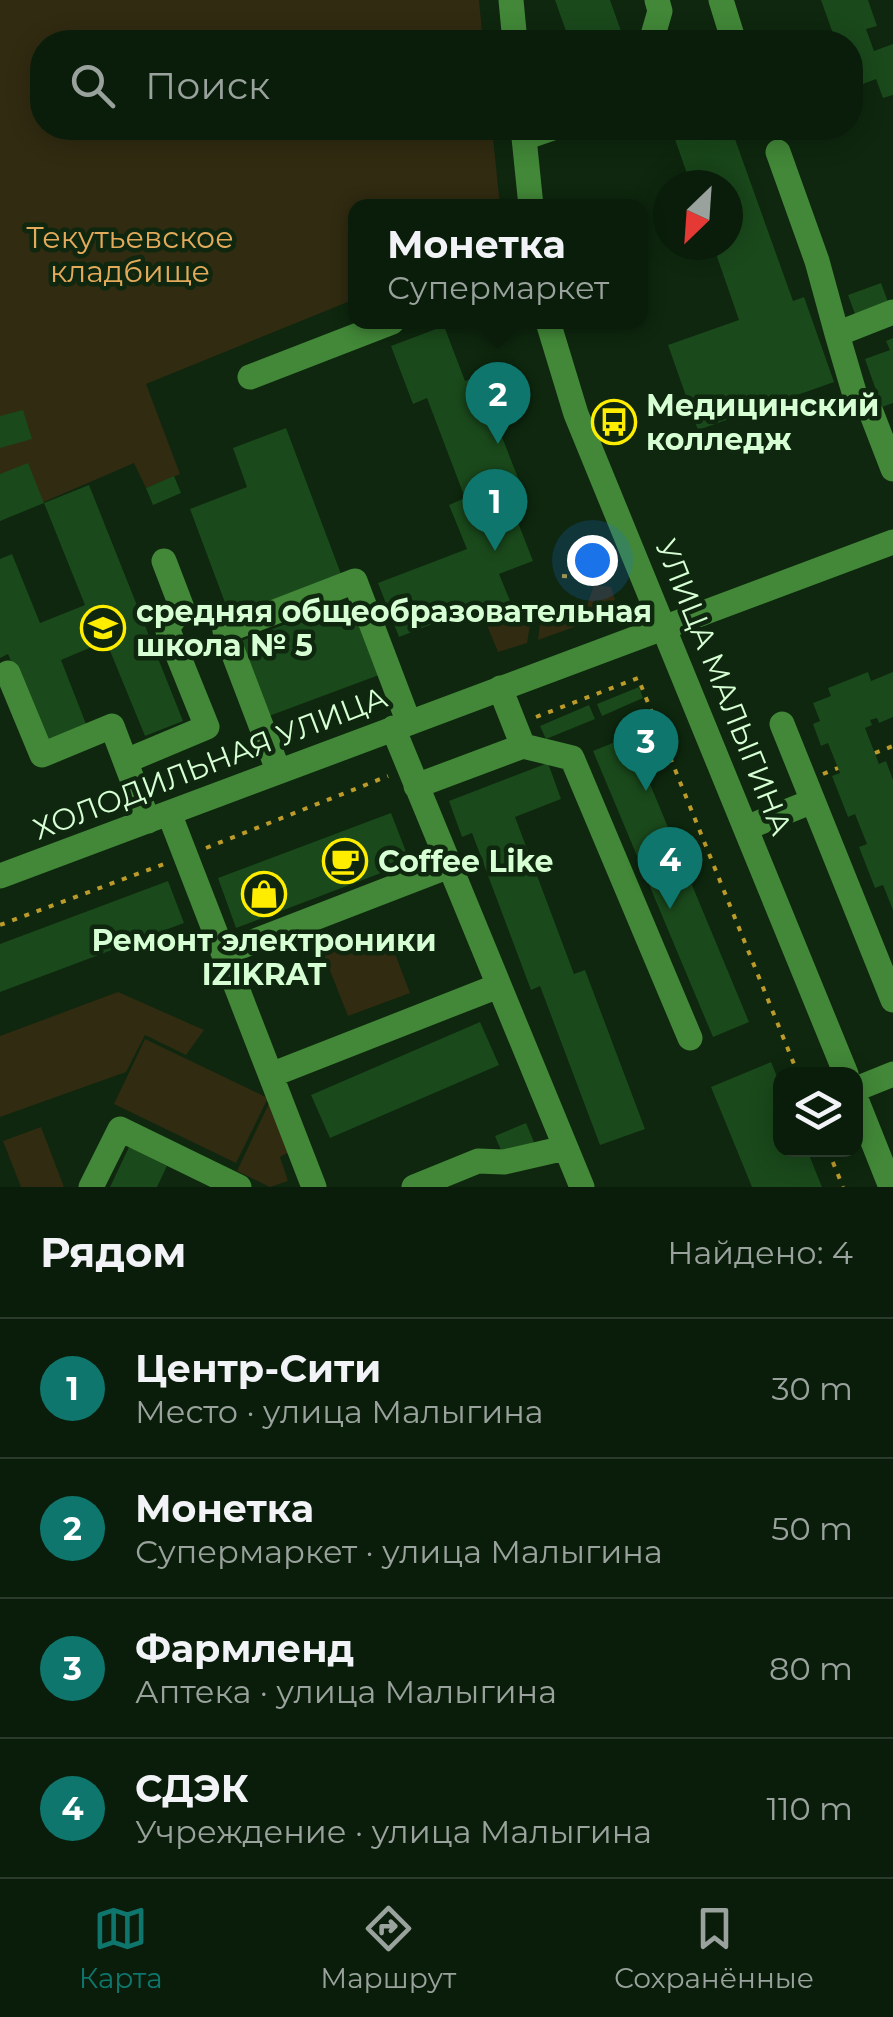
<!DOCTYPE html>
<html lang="ru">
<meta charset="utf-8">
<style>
body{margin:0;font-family:Montserrat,sans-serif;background:#182a18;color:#f1f3f6}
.controls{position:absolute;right:30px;bottom:30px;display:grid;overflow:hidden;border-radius:20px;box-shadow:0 5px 25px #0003}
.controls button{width:90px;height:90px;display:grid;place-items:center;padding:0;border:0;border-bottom:2px solid #2a3b2b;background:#0a1d0a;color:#f1f3f6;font:50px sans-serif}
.compass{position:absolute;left:653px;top:170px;width:90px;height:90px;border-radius:50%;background:#0a1d0a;box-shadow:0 5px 25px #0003;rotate:205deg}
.you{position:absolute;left:592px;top:560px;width:35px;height:35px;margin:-25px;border:8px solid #fff;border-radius:50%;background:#1a73e8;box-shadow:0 0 0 15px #1a73e833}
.badge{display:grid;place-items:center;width:65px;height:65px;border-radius:50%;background:#0f766e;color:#fff;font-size:32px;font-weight:700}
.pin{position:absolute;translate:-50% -82px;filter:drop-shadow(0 2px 5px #0008)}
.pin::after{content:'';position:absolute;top:52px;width:35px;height:30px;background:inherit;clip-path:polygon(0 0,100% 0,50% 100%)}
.popup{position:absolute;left:348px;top:199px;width:300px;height:130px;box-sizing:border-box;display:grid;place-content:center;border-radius:20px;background:#0a1d0a;filter:drop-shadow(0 2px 8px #0005);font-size:32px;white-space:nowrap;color:#99a29c}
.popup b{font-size:38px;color:#f1f3f6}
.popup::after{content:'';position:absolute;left:50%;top:100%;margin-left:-20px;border:20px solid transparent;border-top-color:#0a1d0a}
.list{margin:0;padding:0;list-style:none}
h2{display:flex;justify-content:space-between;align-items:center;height:130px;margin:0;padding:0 40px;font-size:42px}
h2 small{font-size:32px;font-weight:400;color:#99a29c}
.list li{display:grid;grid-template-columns:65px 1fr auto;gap:30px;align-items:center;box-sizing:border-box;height:140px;padding:0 40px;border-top:2px solid #2a3b2b}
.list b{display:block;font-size:38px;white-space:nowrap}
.list p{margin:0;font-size:32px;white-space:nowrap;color:#99a29c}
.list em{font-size:32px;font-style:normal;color:#99a29c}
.icon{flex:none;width:55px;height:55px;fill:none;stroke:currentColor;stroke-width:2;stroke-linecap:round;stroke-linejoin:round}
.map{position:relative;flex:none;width:893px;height:1187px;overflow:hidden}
.search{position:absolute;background:#0a1d0a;box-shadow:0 5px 25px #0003;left:30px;right:30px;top:30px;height:110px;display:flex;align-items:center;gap:25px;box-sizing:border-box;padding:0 35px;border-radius:40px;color:#99a29c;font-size:38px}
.sheet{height:690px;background:#0a1d0a}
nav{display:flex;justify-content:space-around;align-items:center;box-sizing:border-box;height:140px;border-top:2px solid #2a3b2b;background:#0a1d0a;font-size:28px;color:#99a29c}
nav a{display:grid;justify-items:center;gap:5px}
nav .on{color:#0f766e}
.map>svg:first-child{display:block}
.green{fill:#312b11}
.building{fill:#1a491b}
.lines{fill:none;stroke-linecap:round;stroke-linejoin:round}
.path{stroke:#bd9b2b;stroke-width:4;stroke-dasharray:5 8;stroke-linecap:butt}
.minor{stroke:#428838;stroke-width:25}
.labels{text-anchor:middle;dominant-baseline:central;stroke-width:9;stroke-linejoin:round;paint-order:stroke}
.park-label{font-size:30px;fill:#e4aa5b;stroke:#0e270e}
.poi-label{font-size:30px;font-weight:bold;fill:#d7ffd4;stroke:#0e270e;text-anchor:start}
.street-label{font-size:30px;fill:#d7ffd4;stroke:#0e270e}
</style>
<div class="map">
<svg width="893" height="1187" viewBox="0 0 893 1187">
<rect width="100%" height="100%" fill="#0e270e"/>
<path class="green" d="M0,0h479l4,42h-441v86h450l8,78h-144l-1,93 -209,85 34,90 -34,14 -12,-25 -134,58z
M594,585l17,2 4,13 -10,16 -67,24 2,-16 46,-16z
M533,607l-6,36 -29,9 -12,-29z
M386,930l24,63 -62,23 -25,-63z
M118,992l86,38 -18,25 -41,-20 -19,37 -126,45v-81z
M145,1039l123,59 -32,65 -122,-59z
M272,1097l19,54 -11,6 8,24 -18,6 -33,-16z
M41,1127l23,60h-43l-18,-46z"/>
<path class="building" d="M555,0h55l11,31 -32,11h-19z
M821,0h47l9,26 -11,3 8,22 19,-7v51l-10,3 -7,-19 -26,10v-47h-14z
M671,128h60l62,173 11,-4 30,85 -136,48 -30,-85 71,-25 -26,-75h15v-60h-37z
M881,283l7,19 -33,12 -7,-19z
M444,326l21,55 13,-5 40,102 -8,3 13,32 -8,2 18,46 -34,13 14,34 -32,12 -5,-13 -77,30 -21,-54 89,-34 -18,-44 16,-7 -38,-100 -14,6 -22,-58z
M893,338v65l-11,4 -17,-48 25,-9 -4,-9z
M23,410l9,29 -32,9v-32z
M286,428l55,146 -111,42 -40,-107 57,-22 -14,-39z
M28,463l16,40 -44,18v-47z
M174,476l7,17 -28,12 -7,-17z
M89,485l94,236 -38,15 -39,-95 -45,19 25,64 -42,17 -36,-87 -8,4v-99l12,-5 28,69 45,-18 -41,-102z
M350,600l29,75 -110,41 -28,-75z
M868,672l3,9 22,-9v45l-14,6 -2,-5 -7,2 2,5 -7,3 14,36 7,-3 7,19v130l-10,-25 -8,3 -16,-41 8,-3 -12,-30 -7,3 -16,-41 8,-3 -12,-30 -7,3 -8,-22 7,-3 -7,-18 18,-7 -3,-8z
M639,687l4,11 -41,18 -5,-12z
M589,705l6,14 -49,20 -6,-13z
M630,736l119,286 -36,15 -120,-286z
M548,763l13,36 -46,18 59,157 11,-4 60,159 -45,16 -60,-159 -9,4 -59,-157 -10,4 -13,-36z
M391,813l19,49 -174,66 -18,-50z
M168,881l16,42 -184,69v-48z
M480,1022l19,43 -169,73 -19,-43z
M771,1062l9,22v66h27l15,37h-70l-41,-100z
M526,1123l8,19 -31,13 -8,-19z
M129,1147l38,19 -10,21h-47z"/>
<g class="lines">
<path class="path" d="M562,576l51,3
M536,717l102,-39 160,396
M875,753l18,-7
M823,774l15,-6
M206,848l182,-72
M0,925l164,-61
M828,1150l15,37"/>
<path class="minor" d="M511,0l4,42
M721,0l13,42
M651,42l9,-31 -3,-11
M523,128l8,78
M524,138l29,-10
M778,152l39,109 20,73
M893,312l-56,22 20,68 14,10 22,57
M548,322l28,92 270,660
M250,377l142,-55
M8,673l34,82 70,-29 36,95
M500,688l23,58
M782,724l111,276
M393,728l189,459
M126,761l81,-34 -40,-99 15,-20 -18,-47
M278,770l-53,-139 130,-50 54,142
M416,786l107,-40 49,12 118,280
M169,813l145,374
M746,828l67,-27
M0,876l893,-334
M224,953l225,-87
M271,1075l227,-89
M856,1089l37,-15
M856,1099l35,88
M91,1187l29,-58 119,58
M414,1187l64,-26 26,1 61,-14"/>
</g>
<defs>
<symbol id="bus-ring" viewBox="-11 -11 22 22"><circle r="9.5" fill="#0e270e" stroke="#ffed00" stroke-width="1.5"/><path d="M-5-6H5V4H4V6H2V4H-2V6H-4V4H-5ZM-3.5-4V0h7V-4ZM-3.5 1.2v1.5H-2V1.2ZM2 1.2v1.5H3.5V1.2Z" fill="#ffed00"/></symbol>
<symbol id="school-ring" viewBox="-11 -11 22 22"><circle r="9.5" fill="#0e270e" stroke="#ffed00" stroke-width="1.5"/><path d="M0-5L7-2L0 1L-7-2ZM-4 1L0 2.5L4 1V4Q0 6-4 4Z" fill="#ffed00"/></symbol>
<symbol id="cafe-ring" viewBox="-11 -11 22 22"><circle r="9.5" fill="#0e270e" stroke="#ffed00" stroke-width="1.5"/><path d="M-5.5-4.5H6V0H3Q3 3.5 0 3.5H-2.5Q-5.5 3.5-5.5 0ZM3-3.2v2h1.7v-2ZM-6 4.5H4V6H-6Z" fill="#ffed00"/></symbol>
<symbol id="shop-ring" viewBox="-11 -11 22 22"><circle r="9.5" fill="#0e270e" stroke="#ffed00" stroke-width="1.5"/><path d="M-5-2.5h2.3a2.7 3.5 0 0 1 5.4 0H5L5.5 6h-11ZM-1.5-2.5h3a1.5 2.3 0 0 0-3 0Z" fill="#ffed00"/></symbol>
</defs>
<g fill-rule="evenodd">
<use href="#bus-ring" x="589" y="397" width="50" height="50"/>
<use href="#school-ring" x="78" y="603" width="50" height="50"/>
<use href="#cafe-ring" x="320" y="836" width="50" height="50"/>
<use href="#shop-ring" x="239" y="869" width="50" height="50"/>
</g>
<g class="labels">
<g class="park-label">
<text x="130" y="237">Текутьевское<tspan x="130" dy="34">кладбище</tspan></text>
</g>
<g class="poi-label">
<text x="646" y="405">Медицинский<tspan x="646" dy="34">колледж</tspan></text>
<text x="136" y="611">средняя общеобразовательная<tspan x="136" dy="34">школа № 5</tspan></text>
<text x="378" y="861">Coffee Like</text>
<text x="264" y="940" text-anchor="middle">Ремонт электроники<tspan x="264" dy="34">IZIKRAT</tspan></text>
</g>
<g class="street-label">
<text transform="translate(724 687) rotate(68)">УЛИЦА МАЛЫГИНА</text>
<text transform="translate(210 763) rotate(-21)">ХОЛОДИЛЬНАЯ УЛИЦА</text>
</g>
</g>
</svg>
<div class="controls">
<button><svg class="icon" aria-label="layers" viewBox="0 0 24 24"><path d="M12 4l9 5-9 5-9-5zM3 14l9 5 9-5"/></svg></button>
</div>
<svg class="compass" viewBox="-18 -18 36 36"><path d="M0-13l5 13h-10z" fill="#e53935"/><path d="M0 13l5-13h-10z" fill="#99a29c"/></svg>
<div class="you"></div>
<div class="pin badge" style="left:495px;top:551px">1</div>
<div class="pin badge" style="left:498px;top:444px">2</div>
<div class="popup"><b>Монетка</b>Супермаркет</div>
<div class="pin badge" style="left:646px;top:791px">3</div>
<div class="pin badge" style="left:670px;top:909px">4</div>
<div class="search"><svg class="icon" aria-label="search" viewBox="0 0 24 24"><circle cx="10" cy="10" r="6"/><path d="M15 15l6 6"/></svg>Поиск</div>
</div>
<section class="sheet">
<h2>Рядом<small>Найдено: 4</small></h2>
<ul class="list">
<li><span class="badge">1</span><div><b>Центр-Сити</b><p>Место · улица Малыгина</p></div><em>30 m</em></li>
<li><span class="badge">2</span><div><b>Монетка</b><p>Супермаркет · улица Малыгина</p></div><em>50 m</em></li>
<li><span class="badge">3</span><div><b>Фармленд</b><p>Аптека · улица Малыгина</p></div><em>80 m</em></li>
<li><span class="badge">4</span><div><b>СДЭК</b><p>Учреждение · улица Малыгина</p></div><em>110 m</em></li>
</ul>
</section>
<nav>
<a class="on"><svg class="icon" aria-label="map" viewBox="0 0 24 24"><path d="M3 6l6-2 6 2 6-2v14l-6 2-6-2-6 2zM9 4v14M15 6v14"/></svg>Карта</a>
<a><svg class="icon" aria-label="directions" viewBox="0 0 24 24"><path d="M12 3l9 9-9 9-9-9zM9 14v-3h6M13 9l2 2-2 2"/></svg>Маршрут</a>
<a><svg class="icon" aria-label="saved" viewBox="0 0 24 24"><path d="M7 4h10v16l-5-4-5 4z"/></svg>Сохранённые</a>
</nav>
